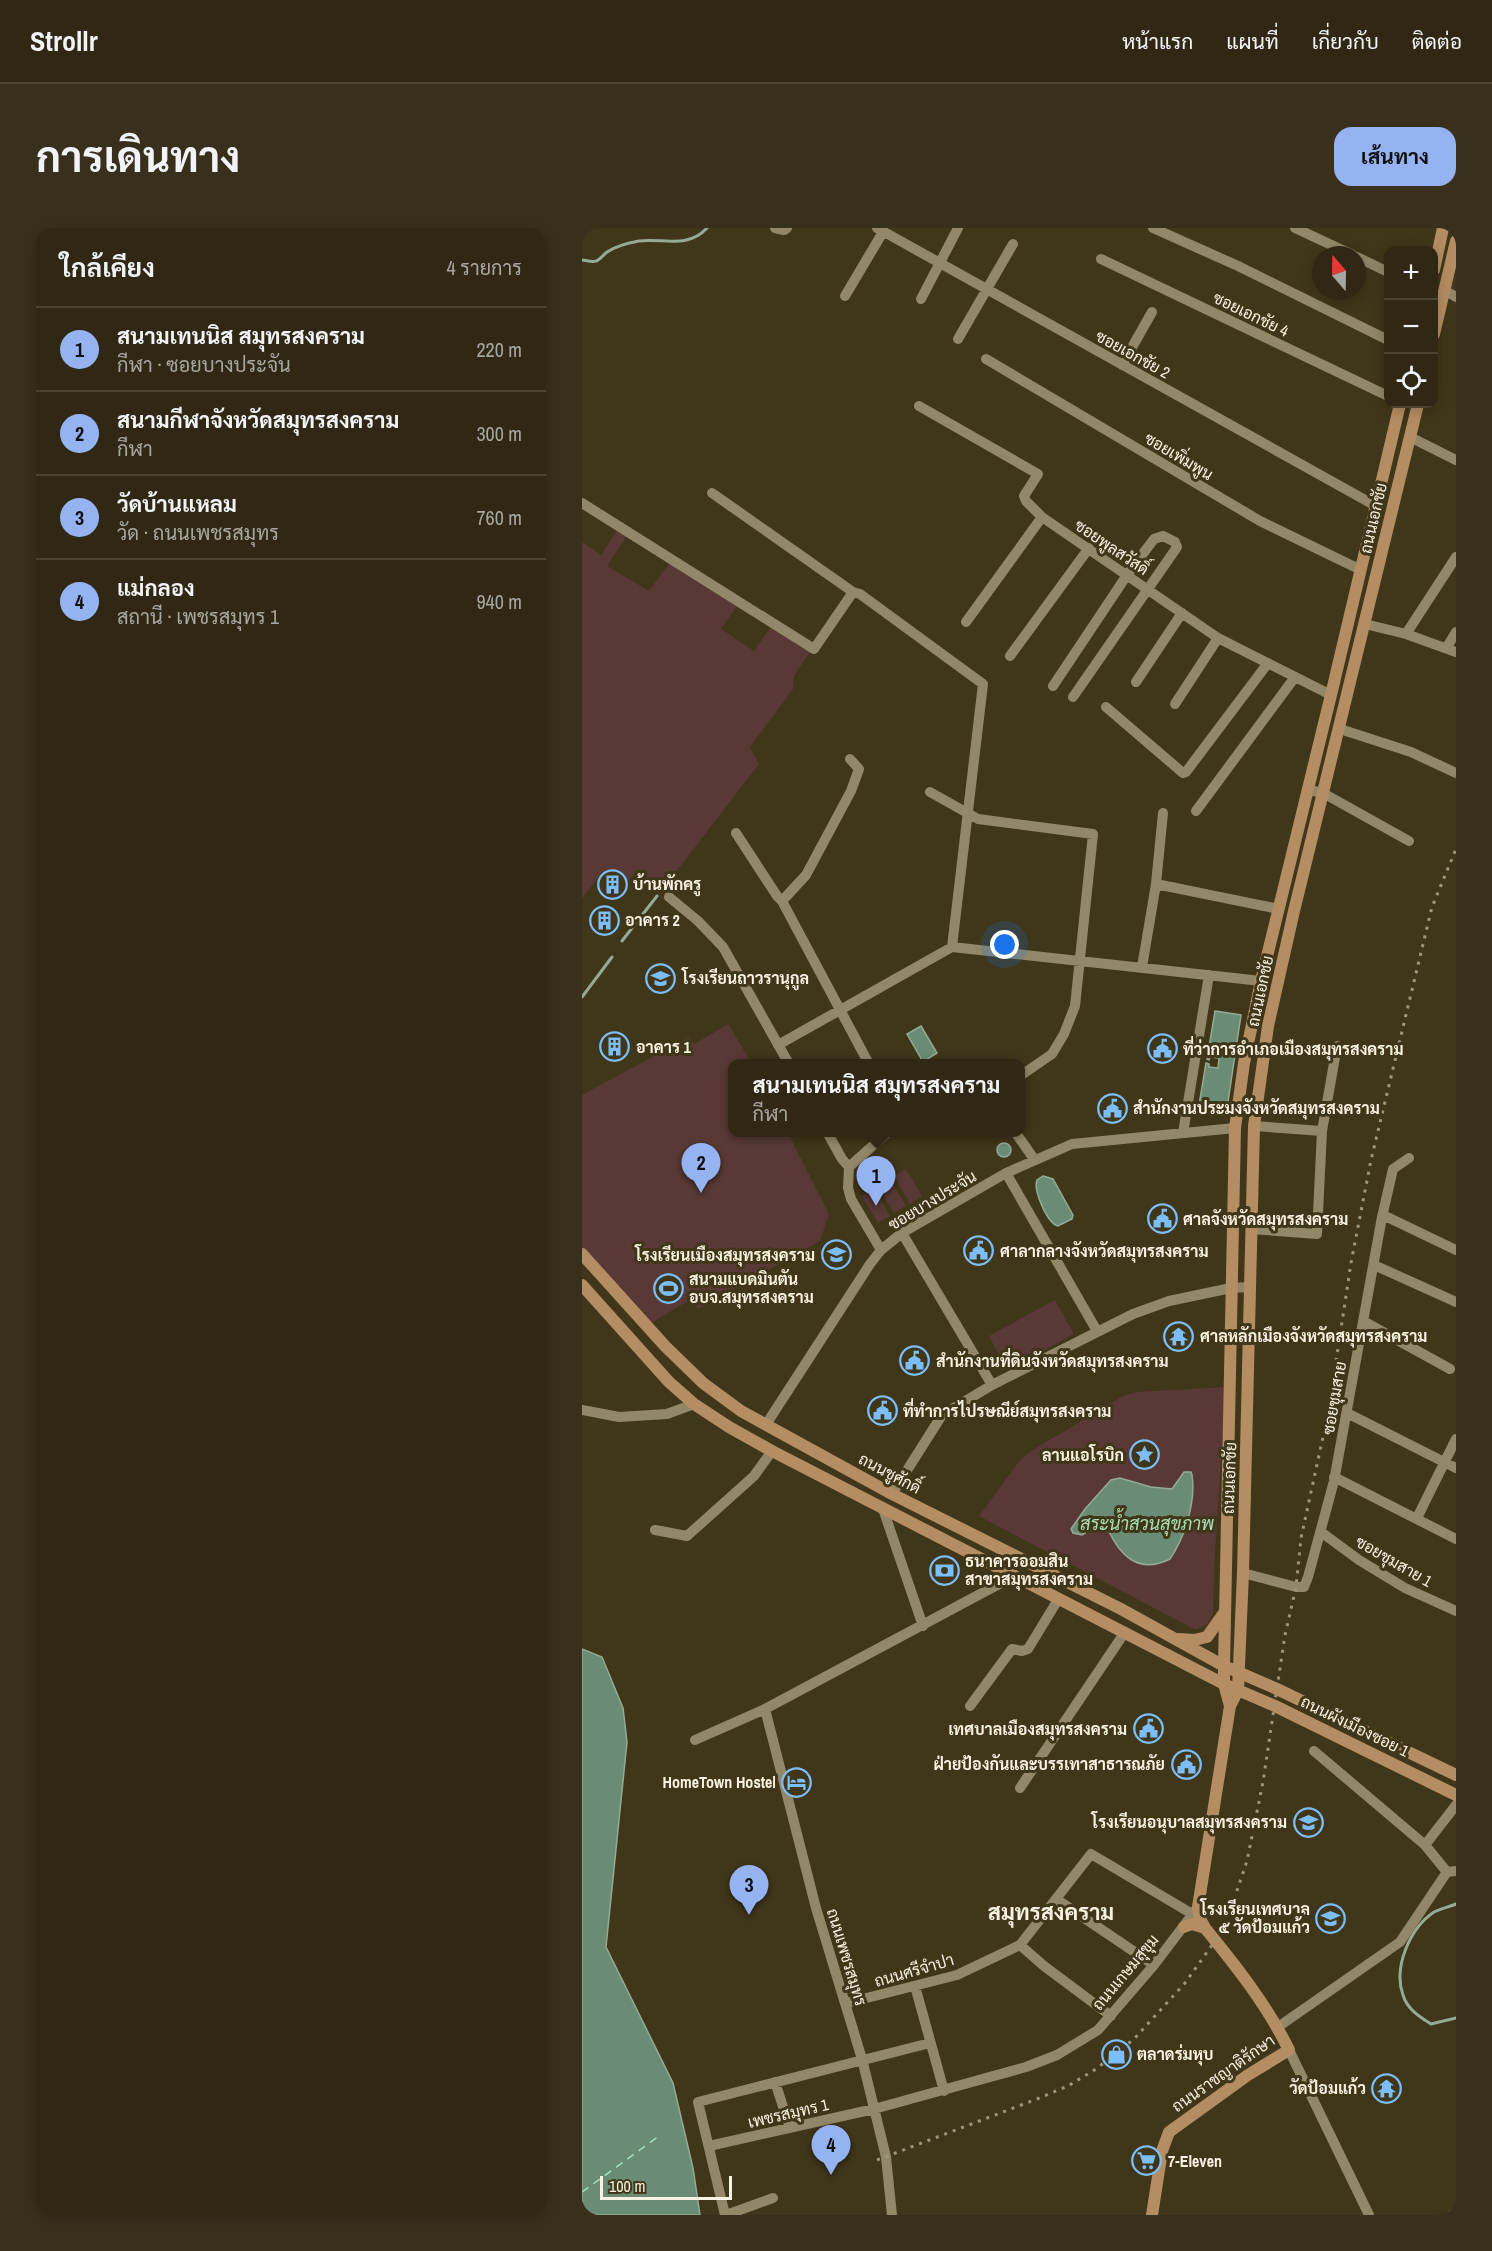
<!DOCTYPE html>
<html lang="th">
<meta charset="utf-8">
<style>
body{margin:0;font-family:"Archivo Narrow",Sarabun,sans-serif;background:#38301d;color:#f1f3f6}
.controls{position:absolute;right:18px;top:18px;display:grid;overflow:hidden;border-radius:12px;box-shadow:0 3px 15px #0003}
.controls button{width:54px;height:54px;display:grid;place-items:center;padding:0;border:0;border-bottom:2px solid #4b4434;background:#302814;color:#f1f3f6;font:30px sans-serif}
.compass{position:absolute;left:730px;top:18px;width:54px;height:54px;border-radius:50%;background:#302814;box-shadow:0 3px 15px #0003;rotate:340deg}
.scale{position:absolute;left:18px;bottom:15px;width:132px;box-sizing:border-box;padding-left:6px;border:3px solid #f7f2e1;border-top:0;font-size:16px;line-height:21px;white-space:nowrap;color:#f7f2e1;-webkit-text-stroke:4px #40361a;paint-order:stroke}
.you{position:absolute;left:423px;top:717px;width:21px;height:21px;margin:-15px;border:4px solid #fff;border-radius:50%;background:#1a73e8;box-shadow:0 0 0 9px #1a73e833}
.badge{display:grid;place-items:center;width:39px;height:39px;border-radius:50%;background:#95b2f1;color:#111;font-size:20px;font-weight:700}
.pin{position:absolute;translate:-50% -50px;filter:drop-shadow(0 2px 3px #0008)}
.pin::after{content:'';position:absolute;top:32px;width:21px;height:18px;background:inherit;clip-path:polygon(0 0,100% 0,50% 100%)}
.popup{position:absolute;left:146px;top:831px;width:297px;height:78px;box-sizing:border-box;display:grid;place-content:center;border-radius:12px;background:#302814;filter:drop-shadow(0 2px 4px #0005);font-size:20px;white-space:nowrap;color:#a8a6a0}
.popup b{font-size:22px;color:#f1f3f6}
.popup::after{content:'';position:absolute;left:50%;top:100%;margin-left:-12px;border:12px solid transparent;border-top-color:#302814}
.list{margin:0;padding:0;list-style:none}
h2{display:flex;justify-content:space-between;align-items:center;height:78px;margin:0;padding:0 24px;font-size:26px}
h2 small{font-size:20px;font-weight:400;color:#a8a6a0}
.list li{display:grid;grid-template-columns:39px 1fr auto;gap:18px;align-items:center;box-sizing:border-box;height:84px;padding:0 24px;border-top:2px solid #4b4434}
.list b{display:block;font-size:22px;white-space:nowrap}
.list p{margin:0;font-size:20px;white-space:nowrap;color:#a8a6a0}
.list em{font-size:20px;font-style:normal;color:#a8a6a0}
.icon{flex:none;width:33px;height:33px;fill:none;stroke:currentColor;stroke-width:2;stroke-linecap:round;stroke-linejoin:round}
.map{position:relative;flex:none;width:874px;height:1987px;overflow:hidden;border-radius:18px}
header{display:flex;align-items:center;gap:36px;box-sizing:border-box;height:84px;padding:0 30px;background:#302814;border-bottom:2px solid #4b4434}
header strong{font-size:28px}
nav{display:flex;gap:33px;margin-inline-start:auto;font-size:21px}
.intro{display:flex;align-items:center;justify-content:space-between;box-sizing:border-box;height:144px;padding:0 36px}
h1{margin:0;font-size:42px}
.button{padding:15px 27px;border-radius:18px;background:#95b2f1;color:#111;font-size:21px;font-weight:700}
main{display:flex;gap:36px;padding:0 36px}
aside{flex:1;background:#302814;border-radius:18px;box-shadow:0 3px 15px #0003}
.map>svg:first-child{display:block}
.green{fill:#583935}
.water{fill:#6a8c74;stroke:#94ab95;stroke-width:1.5}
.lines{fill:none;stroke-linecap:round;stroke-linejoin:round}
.stream{stroke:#94ab95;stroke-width:3}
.ferry{stroke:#a6e0b6;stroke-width:1.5;stroke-dasharray:8 6;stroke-linecap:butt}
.minor{stroke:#928869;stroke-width:10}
.major{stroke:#b58d62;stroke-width:12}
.rail{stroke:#9d967f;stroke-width:3;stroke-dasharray:3 6;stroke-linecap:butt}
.labels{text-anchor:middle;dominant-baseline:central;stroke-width:6;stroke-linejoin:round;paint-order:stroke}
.street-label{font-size:16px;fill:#f7f2e1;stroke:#40361a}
.poi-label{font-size:16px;font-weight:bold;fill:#f7f2e1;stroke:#40361a;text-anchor:start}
.water-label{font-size:18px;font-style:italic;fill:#a6e0b6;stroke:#40361a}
.district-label{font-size:22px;font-weight:bold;fill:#f7f2e1;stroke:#40361a}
</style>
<header>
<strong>Strollr</strong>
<nav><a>หน้าแรก</a><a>แผนที่</a><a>เกี่ยวกับ</a><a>ติดต่อ</a></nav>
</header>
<div class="intro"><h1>การเดินทาง</h1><a class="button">เส้นทาง</a></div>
<main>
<aside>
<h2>ใกล้เคียง<small>4 รายการ</small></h2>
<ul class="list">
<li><span class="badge">1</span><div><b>สนามเทนนิส สมุทรสงคราม</b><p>กีฬา · ซอยบางประจัน</p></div><em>220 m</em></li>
<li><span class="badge">2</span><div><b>สนามกีฬาจังหวัดสมุทรสงคราม</b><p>กีฬา</p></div><em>300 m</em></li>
<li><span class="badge">3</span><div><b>วัดบ้านแหลม</b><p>วัด · ถนนเพชรสมุทร</p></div><em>760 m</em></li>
<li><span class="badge">4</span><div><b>แม่กลอง</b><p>สถานี · เพชรสมุทร 1</p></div><em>940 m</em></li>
</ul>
</aside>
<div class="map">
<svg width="874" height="1987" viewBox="0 0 874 1987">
<rect width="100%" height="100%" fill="#40361a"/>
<path class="green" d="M37,300l9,6 -21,32 42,25 22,-30 68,42 -18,26 33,22 18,-26 40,24 -18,27 -1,13 -43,58 9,17 -100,130 -24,-21 -13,14 -19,-16 -21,28v-357l19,13z
M147,796l22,39 -19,1v68l56,1 41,81 -9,27 -122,68 -7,-10 -45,27 -64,-72v-159l107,-58 5,7z
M324,941l16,27 -12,8 -16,-28z
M308,951l16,27 -12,7 -16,-27z
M292,960l16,28 -12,7 -16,-27z
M473,1072l19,34 -67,36 -18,-34z
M644,1159l-12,180 -1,46 -5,10 -10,6h-4l-215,-113 40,-55 12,-10 92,-55 13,-4z"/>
<path class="water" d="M633,783l26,4 -15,100 -28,-4 8,-48 3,1v3l9,1 1,-10 -9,-1 -1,3 -2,-1z
M339,798l16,27 -14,9 -16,-28z
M415 922a7 7 0 1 1 14 0a7 7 0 1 1-14 0Z
M461,948l10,3 20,36 -1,4 -14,7c-11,-3 -25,-36 -21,-46z
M602,1244h7l1,3c4,27 -7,62 -22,84 -32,16 -51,-4 -63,-32h-12l-13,8 -9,-2 -2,-4 14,-20 26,-29 9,-2 31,9 21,2z
M0,1421l20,8 21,51 4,34 -21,205 67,136 20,85 7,47h-118z"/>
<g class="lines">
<path class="stream" d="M0,32c4,0 10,3 14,1 4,-1 7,-6 11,-9 9,-6 21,-9 32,-11 24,-3 49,8 68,-13
M40,713l35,-45
M0,769l30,-40
M874,1676c-7,3 -16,5 -22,8 -24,16 -41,55 -31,83 4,14 17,22 28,29l25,-6
M865,1987l9,-8"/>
<path class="ferry" d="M0,1964l77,-56"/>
<path class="minor" d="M193,0l9,2 3,-2
M295,0l499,278
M571,0l85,38 150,74
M713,0l58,27
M775,29l31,15
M519,31l287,137
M862,62l12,7
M263,68l38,-64
M339,71l37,-71
M376,111l55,-95
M404,131l274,162 101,49
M540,137l30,-53
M337,178l119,68 -14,22 2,5 16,16 176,121 113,57
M828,209l46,23
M130,265l141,99 7,2 123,90 -31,263
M0,275l232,146 39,-57
M384,394l76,-105
M783,396l41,10 50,18
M824,406l50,-77
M865,419l9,-15
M428,428l79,-108
M554,454l46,-69
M471,458l74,-111 27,-36 9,-3 12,6 2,5 -2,3 -102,147
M593,476l43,-66
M524,479l77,66 3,-1 82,-109
M758,501l71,23 45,21
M727,562l14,3 86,48
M348,564l48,27 115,15 -18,172 -11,28 -12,20 -32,22
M614,583l99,-134
M154,605l41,63 5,5 87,163
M574,656l123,25
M87,669l29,24 25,26 66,117
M200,673l24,-26 45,-84 8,-22 -9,-10
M560,739l14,-83 7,-71
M196,817l174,-98 309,34
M672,898l68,5
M245,904l15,27 7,8
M433,904l19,27
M601,905l26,-158
M424,945l91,158
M801,987l73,35
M669,1001l66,5 5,-103 15,-85
M320,1005l90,152
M299,1022l-30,-51 -3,-11 1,-21 39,-35
M792,1037l82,37
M781,1093l87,48
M0,1182l37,7 48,-3 27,-10
M765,1185l109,55
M185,1195l103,-159 11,-14 21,-17 104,-60 66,-29 163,-16
M752,1249l122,62
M310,1266l50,-79 50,-30 141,-71 36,-13 62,-13 19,-1
M301,1281l40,117
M835,1290l39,-79
M73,1302l32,6 67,-60 18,-25
M739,1304l38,28 46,28 51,23
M661,1345l53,14h8l4,-10 26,-96 48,-264 11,-48 16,-11
M388,1478l42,-57 10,2 6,-2 31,-51
M183,1481l51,199 46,151 24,98 6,58
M113,1512l70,-31 249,-133
M732,1523l111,94 22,27
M438,1560l105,-156
M843,1617l31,-40
M474,1671l98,66
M438,1717l24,21 67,50
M333,1758l29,105
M265,1775l110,-28 63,-30 71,-91 103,61
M696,1799l122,-85 47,-70 9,-1
M707,1822l80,165
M193,1854l15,46
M127,1918l165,-37 152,-42 31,-12 41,-25 56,-65 44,-58
M143,1987l-27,-113 232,-59
M144,1987l47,-17"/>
<path class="major" d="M852,42l9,-42
M852,106l22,-93
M0,1026l83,92 38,37 38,28 151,83 229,115 103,57 53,23 179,86
M0,1057l87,97 25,22 35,23 43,24 452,233 51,22 181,89
M597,1411l15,1 13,-3 17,-24
M648,1478l-6,-22v-18l11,-538 9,-65 17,-82 70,-286 69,-291
M602,1699l8,-3 13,4
M570,1987l10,-64 7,-19 79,-57 41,-25c-22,-45 -53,-84 -84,-122l-5,-9 -2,-12 32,-201 8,-16 5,-117 11,-447 14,-100 26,-115 124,-507"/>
<path class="rail" d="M295,1932l160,-61 31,-13 28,-17 38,-30 51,-56 30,-42 15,-30 17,-50 16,-79 22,-147 11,-48 5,-49 27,-124 23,-151 20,-103 61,-253 24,-58"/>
</g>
<defs>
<symbol id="building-ring" viewBox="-11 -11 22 22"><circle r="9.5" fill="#40361a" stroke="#7cbef9" stroke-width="1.5"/><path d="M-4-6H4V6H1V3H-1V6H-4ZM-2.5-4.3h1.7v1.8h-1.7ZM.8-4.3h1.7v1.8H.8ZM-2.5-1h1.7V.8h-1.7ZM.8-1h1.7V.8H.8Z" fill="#7cbef9"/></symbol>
<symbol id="school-ring" viewBox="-11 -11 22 22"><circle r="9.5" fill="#40361a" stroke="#7cbef9" stroke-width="1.5"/><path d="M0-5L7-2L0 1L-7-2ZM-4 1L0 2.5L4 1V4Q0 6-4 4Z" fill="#7cbef9"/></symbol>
<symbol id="civic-ring" viewBox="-11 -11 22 22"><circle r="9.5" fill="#40361a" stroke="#7cbef9" stroke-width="1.5"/><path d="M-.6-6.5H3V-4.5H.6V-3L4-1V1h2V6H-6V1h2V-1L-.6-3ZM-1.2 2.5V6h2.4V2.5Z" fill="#7cbef9"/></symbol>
<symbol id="stadium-ring" viewBox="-11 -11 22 22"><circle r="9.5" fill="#40361a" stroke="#7cbef9" stroke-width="1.5"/><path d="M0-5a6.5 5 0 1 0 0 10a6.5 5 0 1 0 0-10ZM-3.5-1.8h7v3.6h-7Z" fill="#7cbef9"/></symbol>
<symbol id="temple-ring" viewBox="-11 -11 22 22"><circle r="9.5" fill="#40361a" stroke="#7cbef9" stroke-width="1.5"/><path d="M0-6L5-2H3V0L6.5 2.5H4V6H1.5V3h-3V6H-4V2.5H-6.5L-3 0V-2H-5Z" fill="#7cbef9"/></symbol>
<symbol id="sight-ring" viewBox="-11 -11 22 22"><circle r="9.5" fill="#40361a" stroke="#7cbef9" stroke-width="1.5"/><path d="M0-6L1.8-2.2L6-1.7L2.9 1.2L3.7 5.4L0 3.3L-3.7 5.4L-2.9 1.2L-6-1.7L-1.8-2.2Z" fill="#7cbef9"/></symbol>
<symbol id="bank-ring" viewBox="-11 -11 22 22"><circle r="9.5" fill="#40361a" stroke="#7cbef9" stroke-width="1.5"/><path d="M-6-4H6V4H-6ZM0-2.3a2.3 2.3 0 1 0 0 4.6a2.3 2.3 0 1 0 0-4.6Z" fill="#7cbef9"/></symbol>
<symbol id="hotel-ring" viewBox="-11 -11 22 22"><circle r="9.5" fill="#40361a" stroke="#7cbef9" stroke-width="1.5"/><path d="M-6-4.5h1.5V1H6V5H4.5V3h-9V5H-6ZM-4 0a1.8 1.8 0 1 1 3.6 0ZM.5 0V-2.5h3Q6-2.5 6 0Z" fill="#7cbef9"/></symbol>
<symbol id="shop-ring" viewBox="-11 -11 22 22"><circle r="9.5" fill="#40361a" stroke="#7cbef9" stroke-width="1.5"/><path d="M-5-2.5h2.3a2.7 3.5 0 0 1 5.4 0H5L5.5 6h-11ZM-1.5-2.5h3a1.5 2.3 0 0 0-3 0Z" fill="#7cbef9"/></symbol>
<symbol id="supermarket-ring" viewBox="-11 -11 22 22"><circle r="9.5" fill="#40361a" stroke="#7cbef9" stroke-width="1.5"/><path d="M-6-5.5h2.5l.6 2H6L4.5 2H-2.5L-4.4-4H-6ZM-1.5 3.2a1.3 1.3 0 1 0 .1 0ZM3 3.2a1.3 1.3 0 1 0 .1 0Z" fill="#7cbef9"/></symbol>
</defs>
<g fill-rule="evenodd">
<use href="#building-ring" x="14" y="640" width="33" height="33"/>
<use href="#building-ring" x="6" y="676" width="33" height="33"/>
<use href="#school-ring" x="62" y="734" width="33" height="33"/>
<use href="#building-ring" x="16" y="802" width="33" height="33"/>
<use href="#civic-ring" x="564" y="804" width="33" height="33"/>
<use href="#civic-ring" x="514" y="864" width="33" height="33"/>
<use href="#civic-ring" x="564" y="974" width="33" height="33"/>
<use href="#civic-ring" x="380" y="1006" width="33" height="33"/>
<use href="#school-ring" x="238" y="1010" width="33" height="33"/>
<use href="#stadium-ring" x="70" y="1044" width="33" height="33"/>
<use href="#temple-ring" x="580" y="1092" width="33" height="33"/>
<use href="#civic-ring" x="316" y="1116" width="33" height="33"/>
<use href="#civic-ring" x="284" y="1166" width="33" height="33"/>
<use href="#sight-ring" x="546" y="1210" width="33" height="33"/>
<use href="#bank-ring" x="346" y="1326" width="33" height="33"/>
<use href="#civic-ring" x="550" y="1484" width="33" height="33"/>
<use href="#civic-ring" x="588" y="1520" width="33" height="33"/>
<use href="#hotel-ring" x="198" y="1538" width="33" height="33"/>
<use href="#school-ring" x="710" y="1578" width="33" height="33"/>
<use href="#school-ring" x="732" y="1674" width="33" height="33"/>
<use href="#shop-ring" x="518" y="1810" width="33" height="33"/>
<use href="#temple-ring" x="788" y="1844" width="33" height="33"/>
<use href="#supermarket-ring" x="548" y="1916" width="33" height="33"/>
</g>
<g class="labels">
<g class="street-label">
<text transform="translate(669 86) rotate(26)">ซอยเอกชัย 4</text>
<text transform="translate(551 126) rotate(29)">ซอยเอกชัย 2</text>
<text transform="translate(597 228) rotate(31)">ซอยเพิ่มพูน</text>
<text transform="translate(791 290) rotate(-77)">ถนนเอกชัย</text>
<text transform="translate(530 319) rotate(34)">ซอยพูลสวัสดิ์</text>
<text transform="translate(678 763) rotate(-78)">ถนนเอกชัย</text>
<text transform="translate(350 972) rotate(-31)">ซอยบางประจัน</text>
<text transform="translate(752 1170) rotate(-80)">ซอยชุมสาย</text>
<text transform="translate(308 1245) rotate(28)">ถนนชูศักดิ์</text>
<text transform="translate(647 1250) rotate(-88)">ถนนเอกชัย</text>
<text transform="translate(812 1333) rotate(30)">ซอยชุมสาย 1</text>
<text transform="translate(773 1498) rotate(26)">ถนนผังเมืองซอย 1</text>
<text transform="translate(265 1729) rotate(73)">ถนนเพชรสมุทร</text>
<text transform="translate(332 1742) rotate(-16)">ถนนศรีจำปา</text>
<text transform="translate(543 1744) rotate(-50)">ถนนเกษมสุขุม</text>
<text transform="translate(641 1845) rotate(-35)">ถนนราชญาติรักษา</text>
<text transform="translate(206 1885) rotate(-13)">เพชรสมุทร 1</text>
</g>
<g class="poi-label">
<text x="51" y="656">บ้านพักครู</text>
<text x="43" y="692">อาคาร 2</text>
<text x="100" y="750">โรงเรียนถาวรานุกูล</text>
<text x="54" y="819">อาคาร 1</text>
<text x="601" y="821">ที่ว่าการอำเภอเมืองสมุทรสงคราม</text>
<text x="551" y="880">สำนักงานประมงจังหวัดสมุทรสงคราม</text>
<text x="601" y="991">ศาลจังหวัดสมุทรสงคราม</text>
<text x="418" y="1023">ศาลากลางจังหวัดสมุทรสงคราม</text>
<text x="233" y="1027" text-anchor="end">โรงเรียนเมืองสมุทรสงคราม</text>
<text x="107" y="1051">สนามแบดมินตัน<tspan x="107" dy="18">อบจ.สมุทรสงคราม</tspan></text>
<text x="618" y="1108">ศาลหลักเมืองจังหวัดสมุทรสงคราม</text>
<text x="354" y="1133">สำนักงานที่ดินจังหวัดสมุทรสงคราม</text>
<text x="321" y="1183">ที่ทำการไปรษณีย์สมุทรสงคราม</text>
<text x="542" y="1227" text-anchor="end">ลานแอโรบิก</text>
<text x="383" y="1333">ธนาคารออมสิน<tspan x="383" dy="18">สาขาสมุทรสงคราม</tspan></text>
<text x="545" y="1501" text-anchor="end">เทศบาลเมืองสมุทรสงคราม</text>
<text x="583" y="1536" text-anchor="end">ฝ่ายป้องกันและบรรเทาสาธารณภัย</text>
<text x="194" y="1554" text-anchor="end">HomeTown Hostel</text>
<text x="705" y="1594" text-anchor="end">โรงเรียนอนุบาลสมุทรสงคราม</text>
<text x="728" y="1681" text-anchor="end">โรงเรียนเทศบาล<tspan x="728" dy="18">๕ วัดป้อมแก้ว</tspan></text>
<text x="555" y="1826">ตลาดร่มหุบ</text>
<text x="784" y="1860" text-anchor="end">วัดป้อมแก้ว</text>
<text x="586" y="1933">7-Eleven</text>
</g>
<g class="water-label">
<text x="565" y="1295">สระน้ำสวนสุขภาพ</text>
</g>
<g class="district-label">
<text x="469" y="1684">สมุทรสงคราม</text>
</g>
</g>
</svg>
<div class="controls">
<button>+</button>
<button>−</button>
<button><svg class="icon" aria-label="locate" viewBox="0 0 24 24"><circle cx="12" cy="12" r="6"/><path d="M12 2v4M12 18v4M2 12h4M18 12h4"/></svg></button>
</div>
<svg class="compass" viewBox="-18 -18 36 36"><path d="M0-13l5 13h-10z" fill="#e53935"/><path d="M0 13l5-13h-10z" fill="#a8a6a0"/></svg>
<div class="scale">100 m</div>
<div class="you"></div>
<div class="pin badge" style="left:294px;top:978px">1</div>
<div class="popup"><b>สนามเทนนิส สมุทรสงคราม</b>กีฬา</div>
<div class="pin badge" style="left:119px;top:965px">2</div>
<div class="pin badge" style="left:167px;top:1687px">3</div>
<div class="pin badge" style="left:249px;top:1947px">4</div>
</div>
</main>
